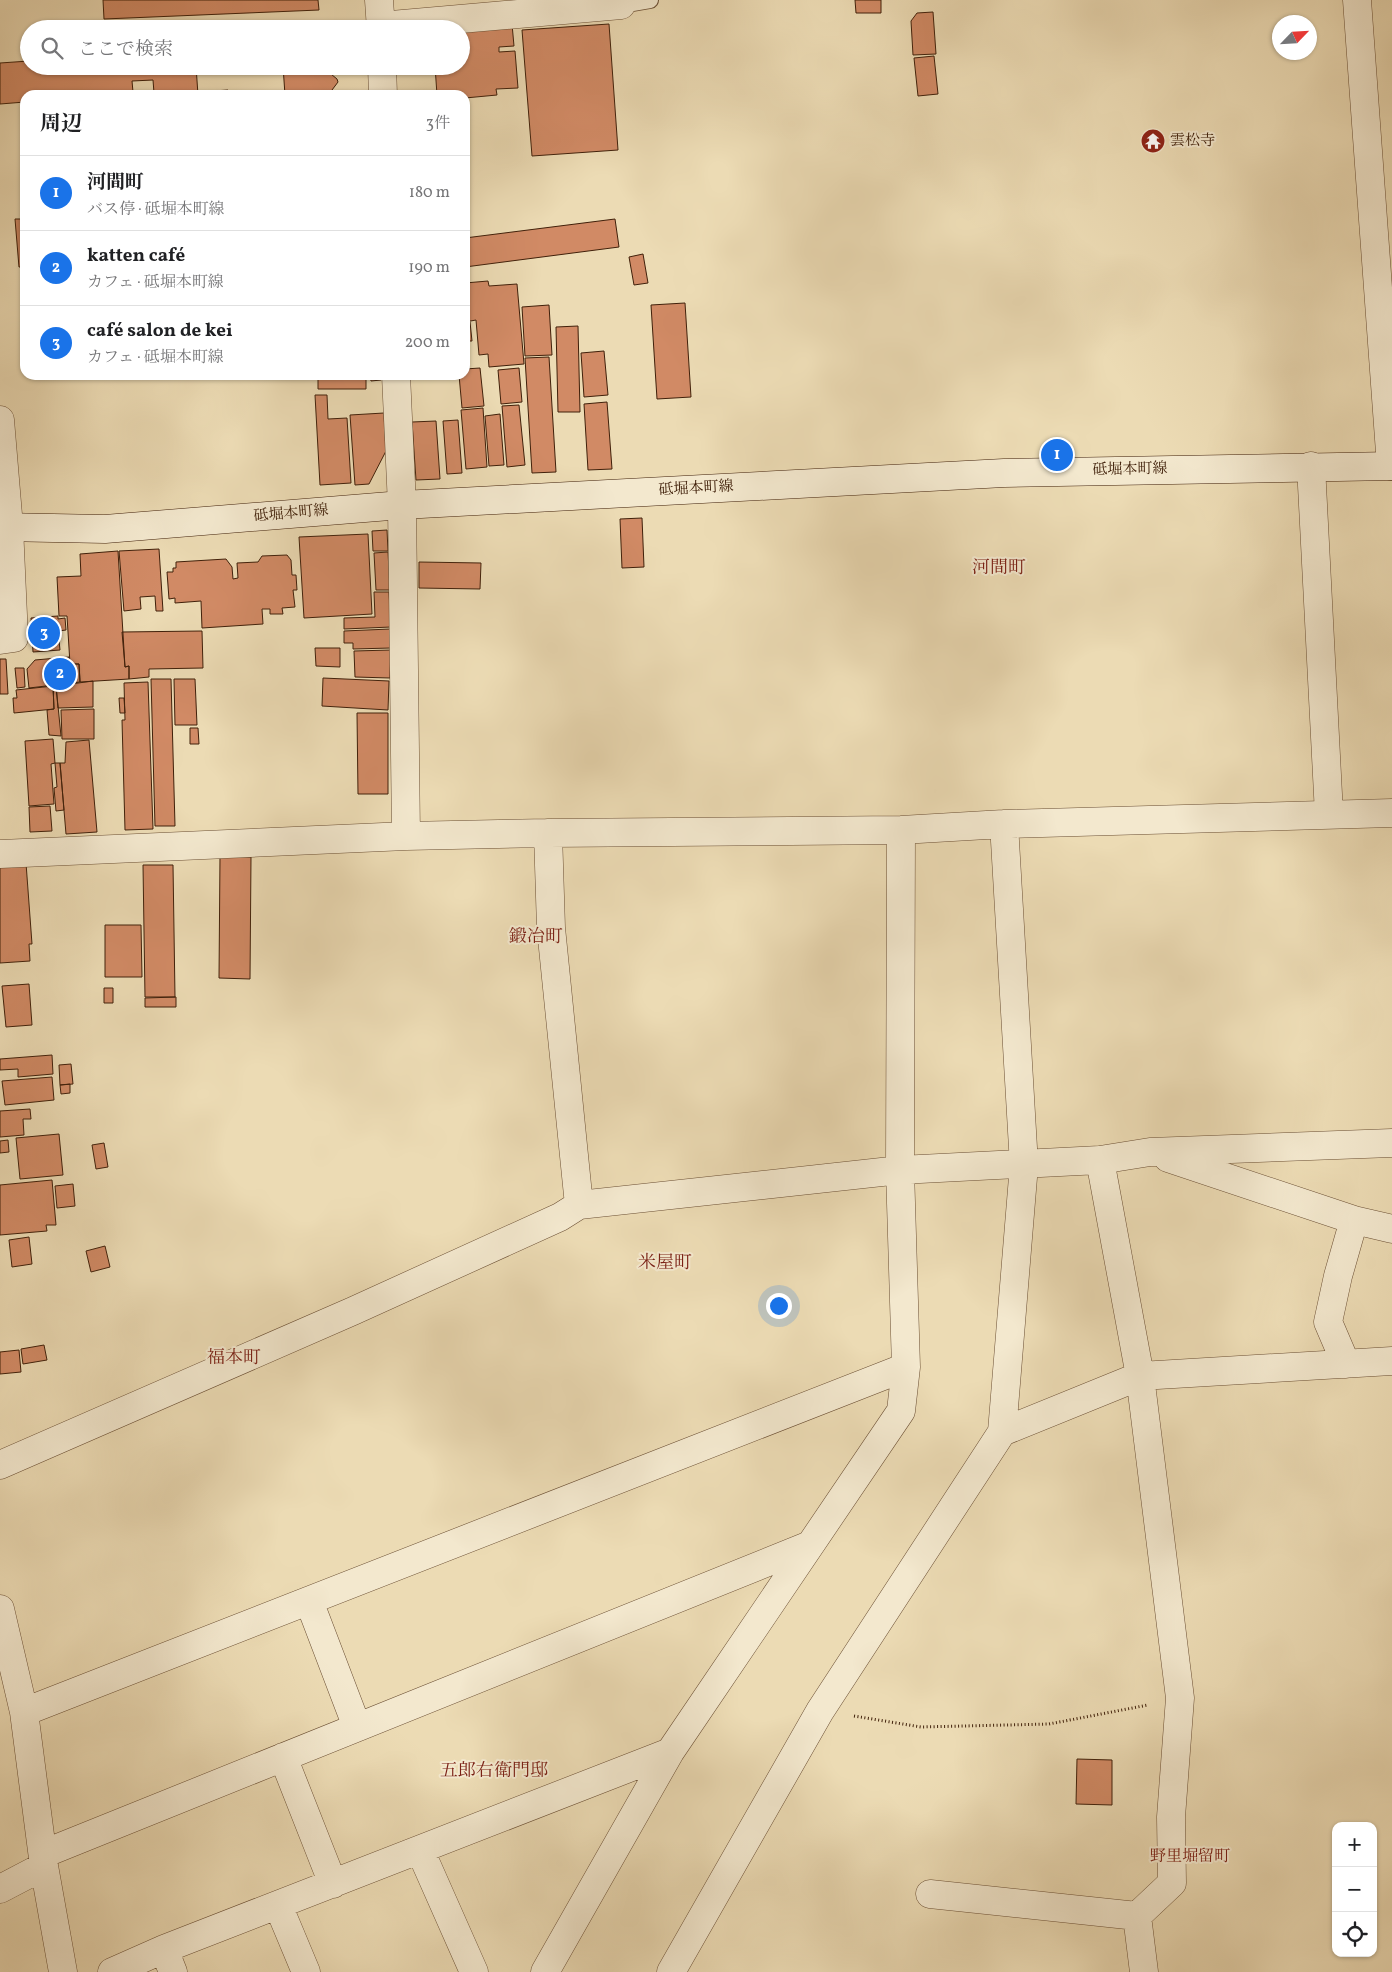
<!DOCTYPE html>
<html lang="ja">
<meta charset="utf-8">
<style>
body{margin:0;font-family:Vollkorn,"Noto Serif JP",serif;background:#f2f2f2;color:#202124}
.controls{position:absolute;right:15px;bottom:15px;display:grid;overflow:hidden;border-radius:10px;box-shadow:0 1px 4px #0004}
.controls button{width:45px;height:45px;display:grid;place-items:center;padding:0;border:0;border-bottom:1px solid #e0e0e0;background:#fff;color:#202124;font:25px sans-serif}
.compass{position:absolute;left:1272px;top:15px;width:45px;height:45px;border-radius:50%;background:#fff;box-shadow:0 1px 4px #0004;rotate:65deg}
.you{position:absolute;left:778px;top:1305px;width:18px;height:18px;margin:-12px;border:4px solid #fff;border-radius:50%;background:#1a73e8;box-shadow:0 0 0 8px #1a73e833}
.badge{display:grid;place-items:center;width:32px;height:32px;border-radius:50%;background:#1a73e8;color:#fff;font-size:16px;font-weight:700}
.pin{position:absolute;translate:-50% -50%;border:2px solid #fff;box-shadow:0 1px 5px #0006}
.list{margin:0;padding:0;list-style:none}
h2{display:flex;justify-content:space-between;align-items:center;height:65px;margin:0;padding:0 20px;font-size:21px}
h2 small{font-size:16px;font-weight:400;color:#757577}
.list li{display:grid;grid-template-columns:32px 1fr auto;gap:15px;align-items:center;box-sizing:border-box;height:75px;padding:0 20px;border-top:1px solid #e0e0e0}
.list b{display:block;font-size:19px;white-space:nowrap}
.list p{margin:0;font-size:16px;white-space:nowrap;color:#757577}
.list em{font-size:16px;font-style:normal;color:#757577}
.icon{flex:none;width:28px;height:28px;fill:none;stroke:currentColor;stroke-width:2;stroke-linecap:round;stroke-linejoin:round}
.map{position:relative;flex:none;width:1392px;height:1972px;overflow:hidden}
.search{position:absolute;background:#fff;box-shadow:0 1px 4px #0004;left:20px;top:20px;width:450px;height:55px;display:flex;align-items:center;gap:12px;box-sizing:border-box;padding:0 18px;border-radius:28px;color:#757577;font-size:19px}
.panel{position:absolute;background:#fff;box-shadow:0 1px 4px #0004;left:20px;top:90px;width:450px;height:290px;border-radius:15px}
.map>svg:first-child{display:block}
.building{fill:#d18a65;stroke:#40200a}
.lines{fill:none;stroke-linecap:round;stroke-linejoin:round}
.service-casing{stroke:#6b4f34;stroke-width:18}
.minor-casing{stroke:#6b4f34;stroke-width:29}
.secondary-casing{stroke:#40200a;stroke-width:29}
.path{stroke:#40200a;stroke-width:3;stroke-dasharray:1 2.5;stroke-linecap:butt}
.service{stroke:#f3e8ce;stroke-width:16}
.minor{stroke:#f3e8ce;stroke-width:28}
.secondary{stroke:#f3e8ce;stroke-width:28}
.labels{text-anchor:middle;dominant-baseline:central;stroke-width:4;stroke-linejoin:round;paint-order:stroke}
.poi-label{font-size:15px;fill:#40200a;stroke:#f3e8ce;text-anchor:start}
.street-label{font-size:15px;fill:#40200a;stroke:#f3e8ce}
.neighbourhood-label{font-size:16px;fill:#7a1f14;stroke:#f3e8ce}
.quarter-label{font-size:18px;fill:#7a1f14;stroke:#f3e8ce}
</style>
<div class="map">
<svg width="1392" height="1972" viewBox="0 0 1392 1972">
<rect width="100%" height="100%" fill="#ecdbb4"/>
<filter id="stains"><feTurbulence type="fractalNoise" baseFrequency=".004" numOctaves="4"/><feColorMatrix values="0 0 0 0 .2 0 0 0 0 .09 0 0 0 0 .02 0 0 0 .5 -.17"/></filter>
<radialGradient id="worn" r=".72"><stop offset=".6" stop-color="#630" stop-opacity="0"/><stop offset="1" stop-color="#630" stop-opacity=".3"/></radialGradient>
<path class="building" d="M103,0h215l1,10 -215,9z
M855,0h26v13h-25z
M933,12l3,42 -23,1 -2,-34 6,-8z
M512,24l2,22 -15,1v5l16,-1 3,37 -22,1 1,6 -32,3v-3h-28l-2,-29h26v-37z
M609,24l9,126 -86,6 -10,-126z
M354,25v4h-25l-1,-2z
M934,56l4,38 -20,2 -4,-38z
M29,61v5h167l2,29h-31v-3l-13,1 -1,-13 -21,1 1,11 -24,3h-84v7l-25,2v-41z
M283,66h57v8h-9l6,5 1,3 -6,8v5h-47z
M228,90v5h-28v-3z
M15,219h10v48h-6z
M615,219l4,28 -154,20v-29z
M643,254l5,29 -14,2 -5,-28z
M488,281l1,5 28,-2 7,80 -35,3 -1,-13 -9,1 -3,-35 -11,2v-39z
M685,303l6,94 -34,2 -6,-94z
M549,305l3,50 -27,1 -3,-49z
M470,322l2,19h-7v-18z
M578,326l2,86h-22l-2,-85z
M604,351l4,44 -24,2 -3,-44z
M549,357l7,115 -24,1 -7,-115z
M480,368l4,38 -22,2 -3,-33h6v-6z
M519,368l3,34 -21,2 -3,-34z
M318,375h48v14h-48z
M370,375h11v5l-10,1z
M315,395h12l1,24 19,-1 4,65 -31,2z
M607,402l5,67 -24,1 -4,-66z
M519,405l6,60 -18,2 -5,-61z
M483,408l4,59 -21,2 -5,-59z
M384,413l2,38 -17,33 -14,1 -5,-70z
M500,414l4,51 -15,1 -4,-50z
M458,420l4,53 -15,1 -4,-53z
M436,421l4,58 -24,1 -4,-58z
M642,518l2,49 -22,1 -2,-49z
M387,530l1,21h-15l-1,-20z
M368,534l4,80 -68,4 -5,-81z
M159,549l4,62h-7l-1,-15 -15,1 1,12 -17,2 -5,-60z
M118,551l7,116 4,-1v13l-49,3 -1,-18h-9l-3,-48h-8l-2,-39 24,-1 -1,-22z
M388,552l2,38h-14l-2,-37z
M287,555l4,5 1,15h4l1,15h-4l2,17 -13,1 1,6h-13v-5h-8l1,15 -61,4 -1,-27 -26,2v-5l-6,1 -2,-27h6v-4h3v-6l50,-3 6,8 1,12 5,-1 -1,-15 21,-1 4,-6z
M419,562l62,1 -1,26 -61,-1z
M374,592h15l2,35 -47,2v-11l31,-1z
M58,616v3l7,-1 1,12 -8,1 2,19 -27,2 -2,-34z
M390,629l1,19 -38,1v-6h-9v-12z
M202,631l1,37 -54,1v8l-20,2v-13l-4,1 -3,-35z
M315,648h25v19l-24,-1z
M391,650l-1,28 -35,-1 -1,-26z
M69,657l1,7h9l1,18 -51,6 -2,-19 8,-9z
M0,659h6l2,35h-8z
M15,668h9l1,19 -8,1z
M323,678l66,3 -1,29 -66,-4z
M151,679h20l4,147h-20z
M174,679h21l2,46h-22z
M93,681v26l-35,1 -2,-22z
M148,682l5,147 -28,1 -3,-110h3l-1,-37z
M53,686h3l5,50 -12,-1 -2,-25 7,-1z
M53,686l1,23 -40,4 -1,-15h4l-1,-8z
M119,698h5l1,15h-5z
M94,709v30h-32l-1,-29z
M357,713h31v81h-30z
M190,728h8l1,16h-9z
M53,739l2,24 -4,1 3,40 -25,2 -4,-65z
M89,740l8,92 -31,2 -6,-71h5l1,-21z
M55,763h5l4,47 -8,1 -2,-23 3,-1z
M50,806l2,25 -22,1 -1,-25z
M220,856l31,1 -1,122 -31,-1z
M26,863l6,81h-3l1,17 -30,2v-98z
M143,865h30l2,132h-30z
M105,925h36l1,52h-37z
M29,984l3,41 -26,2 -4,-41z
M104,988h9v15h-9z
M176,997v10h-31v-9z
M52,1055l1,19 -35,3v-8l-18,1v-11z
M71,1064l2,20 -13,1 -1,-20z
M52,1077l2,23 -49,5 -3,-24z
M70,1084v9l-9,1 -1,-9z
M30,1109l1,10h-8l1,16 -24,2v-26z
M59,1134l4,41 -43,4 -4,-41z
M8,1140l1,12 -9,1v-12z
M104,1143l4,24 -12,2 -4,-24z
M52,1180l4,45h-10l1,6 -47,4v-50z
M73,1184l2,22 -18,2 -2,-22z
M29,1237l3,27 -20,3 -3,-27z
M105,1246l5,21 -19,5 -5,-21z
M44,1345l3,15 -24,4 -2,-15z
M19,1350l2,22 -21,2v-22z
M1077,1759l35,1v45l-36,-1z"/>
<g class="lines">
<defs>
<path id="service" d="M621,5l29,-5"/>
<path id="minor" d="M379,0l2,29
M1357,0l34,466
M380,26l241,-21
M382,66l1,29
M396,375l6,130 4,331
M0,420l9,107 5,111 -14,2
M1311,466l18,348
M548,833l3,95 28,277
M0,854l406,-18 142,-3 353,-3 103,-6 388,-11
M1168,1158l186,62 38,9
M1346,1364l-18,-42 10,-46 16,-56
M1002,1432l138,-56 252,-15
M0,1465l353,-154 207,-94 19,-12 321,-35 200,-10 50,-8 242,-9
M309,1601l48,126
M0,1609l24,103 20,154 19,106
M24,1712l882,-345
M283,1757l50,127
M420,1850l54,122
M43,1854l767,-309
M0,1889l44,-23
M930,1894l207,22 35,-33 -1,-66 9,-119 -40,-322 -40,-216
M278,1905l28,67
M1137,1916l7,56
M164,1949l9,23
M112,1972l52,-23 506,-197
M545,1972l125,-220 231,-341 5,-44 -6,-197 1,-340
M671,1972l149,-261 182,-279 22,-267 -20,-341"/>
<path id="secondary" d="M0,527l105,2 297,-24 602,-32 388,-7"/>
</defs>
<use href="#service" class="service-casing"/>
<use href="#minor" class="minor-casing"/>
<use href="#secondary" class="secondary-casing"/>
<path class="path" d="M854,1716l67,11 128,-3 99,-19"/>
<use href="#service" class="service"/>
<use href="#minor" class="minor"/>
<use href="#secondary" class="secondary"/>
</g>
<defs>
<symbol id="temple-disc" viewBox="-11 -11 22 22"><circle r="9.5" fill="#8f2418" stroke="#f3e8ce"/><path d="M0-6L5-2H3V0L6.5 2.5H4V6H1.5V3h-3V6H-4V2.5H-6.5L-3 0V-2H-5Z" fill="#fff"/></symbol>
</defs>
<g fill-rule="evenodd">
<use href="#temple-disc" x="1139" y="127" width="28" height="28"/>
</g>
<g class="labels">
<g class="poi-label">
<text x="1170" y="141">雲松寺</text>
</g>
<g class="street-label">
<text transform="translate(1130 470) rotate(-1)">砥堀本町線</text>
<text transform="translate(696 489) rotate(-3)">砥堀本町線</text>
<text transform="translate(291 514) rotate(-5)">砥堀本町線</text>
</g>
<g class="neighbourhood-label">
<text x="1190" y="1857">野里堀留町</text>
</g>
<g class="quarter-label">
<text x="999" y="568">河間町</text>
<text x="536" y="937">鍛冶町</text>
<text x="665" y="1263">米屋町</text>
<text x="234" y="1358">福本町</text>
<text x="494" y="1771">五郎右衛門邸</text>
</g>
</g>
<rect width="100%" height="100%" filter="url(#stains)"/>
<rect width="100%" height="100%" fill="url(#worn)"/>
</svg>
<div class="controls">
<button>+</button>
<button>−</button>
<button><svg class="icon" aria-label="locate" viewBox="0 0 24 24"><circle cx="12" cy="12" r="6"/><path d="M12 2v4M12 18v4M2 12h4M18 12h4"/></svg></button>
</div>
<svg class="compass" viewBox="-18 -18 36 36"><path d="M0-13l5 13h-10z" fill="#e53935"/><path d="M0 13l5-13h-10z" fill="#757577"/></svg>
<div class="you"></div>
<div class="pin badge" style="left:1057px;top:455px">1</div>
<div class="pin badge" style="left:60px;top:674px">2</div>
<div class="pin badge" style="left:44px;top:633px">3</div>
<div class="search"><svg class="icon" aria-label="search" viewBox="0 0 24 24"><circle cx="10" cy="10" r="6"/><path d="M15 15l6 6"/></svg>ここで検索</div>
<section class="panel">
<h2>周辺<small>3件</small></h2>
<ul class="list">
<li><span class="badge">1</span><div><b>河間町</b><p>バス停 · 砥堀本町線</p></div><em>180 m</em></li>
<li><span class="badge">2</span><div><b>katten café</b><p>カフェ · 砥堀本町線</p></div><em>190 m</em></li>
<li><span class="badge">3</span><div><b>café salon de kei</b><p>カフェ · 砥堀本町線</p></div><em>200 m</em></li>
</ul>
</section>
</div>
